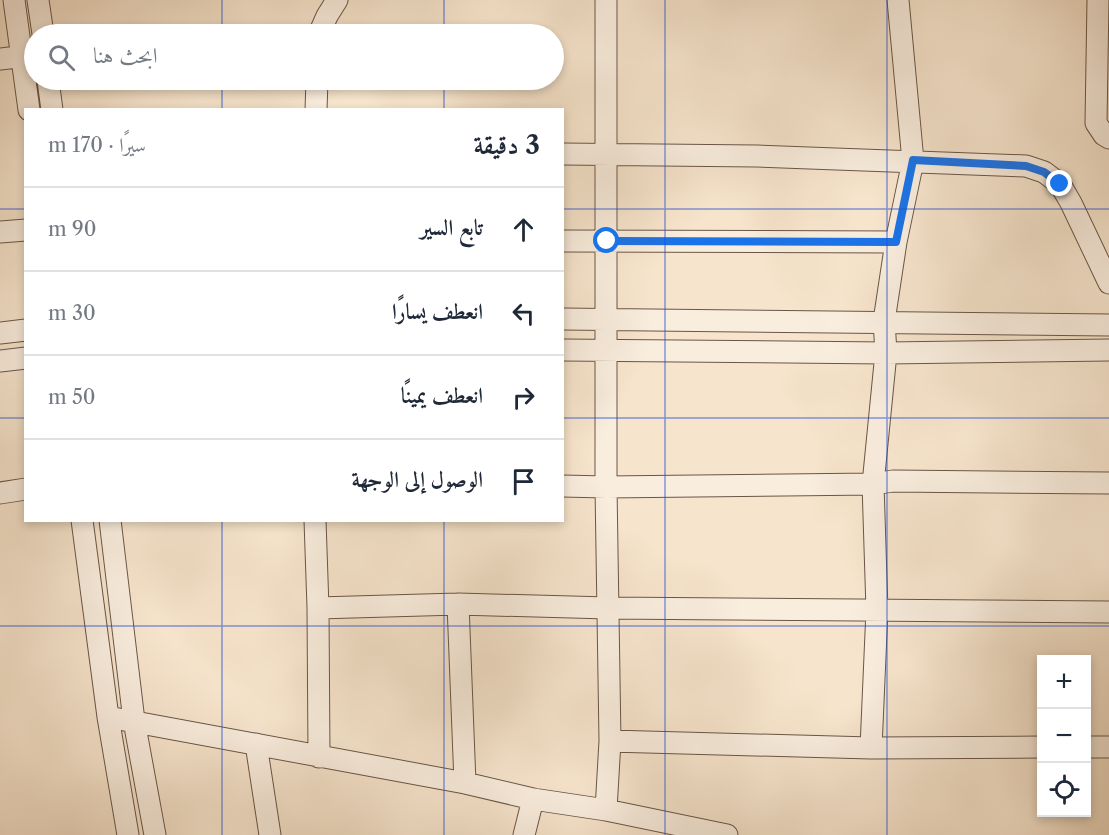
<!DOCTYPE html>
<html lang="ar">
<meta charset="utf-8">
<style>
body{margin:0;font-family:"Libre Caslon Text",Amiri,serif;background:#f6f6f7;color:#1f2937;direction:rtl}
.controls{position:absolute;right:18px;bottom:18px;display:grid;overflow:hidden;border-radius:0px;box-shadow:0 3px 9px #0003}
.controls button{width:54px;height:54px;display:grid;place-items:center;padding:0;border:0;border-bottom:2px solid #e0e1e3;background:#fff;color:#1f2937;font:30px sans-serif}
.stop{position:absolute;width:18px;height:18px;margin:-14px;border:4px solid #1a73e8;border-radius:50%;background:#fff}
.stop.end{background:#1a73e8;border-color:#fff;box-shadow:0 2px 6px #0008}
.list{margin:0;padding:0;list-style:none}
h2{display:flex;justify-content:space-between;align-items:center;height:78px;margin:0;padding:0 24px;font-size:26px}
h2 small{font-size:20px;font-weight:400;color:#747a83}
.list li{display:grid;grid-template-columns:39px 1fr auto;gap:18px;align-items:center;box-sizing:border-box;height:84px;padding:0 24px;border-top:2px solid #e0e1e3}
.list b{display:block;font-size:22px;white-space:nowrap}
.list em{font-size:20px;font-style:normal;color:#747a83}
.icon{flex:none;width:33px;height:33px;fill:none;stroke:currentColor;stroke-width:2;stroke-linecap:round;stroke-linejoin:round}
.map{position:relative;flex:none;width:1109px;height:835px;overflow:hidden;direction:ltr}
.search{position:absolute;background:#fff;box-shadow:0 3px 9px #0003;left:24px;top:24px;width:540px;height:66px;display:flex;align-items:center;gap:15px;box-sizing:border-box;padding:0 21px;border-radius:33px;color:#747a83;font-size:22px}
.panel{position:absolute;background:#fff;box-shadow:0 3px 9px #0003;left:24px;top:108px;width:540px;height:414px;border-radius:0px;direction:rtl}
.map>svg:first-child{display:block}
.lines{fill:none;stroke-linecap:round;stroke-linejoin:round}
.minor-casing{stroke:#6a5646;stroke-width:23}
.minor{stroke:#f9edde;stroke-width:21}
.route{stroke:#1a73e8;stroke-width:8}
.grid{fill:none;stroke:#1d4ed8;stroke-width:1.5;stroke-opacity:0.55}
</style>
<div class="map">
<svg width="1109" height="835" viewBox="0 0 1109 835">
<rect width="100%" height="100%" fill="#f6e4cc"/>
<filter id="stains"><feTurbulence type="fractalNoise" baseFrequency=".00333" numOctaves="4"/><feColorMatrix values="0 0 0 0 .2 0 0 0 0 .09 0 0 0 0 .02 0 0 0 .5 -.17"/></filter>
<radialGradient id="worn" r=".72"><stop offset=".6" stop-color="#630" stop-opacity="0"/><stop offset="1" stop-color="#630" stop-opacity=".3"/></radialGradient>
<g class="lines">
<defs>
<path id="minor" d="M14,0l15,110
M38,0l5,34
M606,0v487l4,254 -4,69
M1098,0l-2,123 8,12 5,3
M319,34l8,-18 10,-16
M0,59l34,-4
M48,80l4,30
M316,110l1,-30
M562,154l195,2 269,10 18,6 16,12 11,19 38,80
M0,232l26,-2
M562,241l334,1
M562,319l547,6
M0,333l26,-3
M562,350l324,3 223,-3
M0,361l26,-3
M562,486l44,1 267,-3 20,-3 216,2
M0,493l26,-4
M82,520l26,197 20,118
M110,520l24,201 21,114
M315,520l3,88 1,149
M458,604l7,179
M318,608l140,-4 150,4 501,4
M108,717l357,66 68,16 73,11 121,25
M610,741l261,7 171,-1
M256,744l14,91
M1086,747h23
M871,748l6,-138 -4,-126 13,-131 -2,-32 12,-79 17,-81 -15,-161
M524,835l9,-36"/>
</defs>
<use href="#minor" class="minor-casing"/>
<use href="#minor" class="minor"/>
</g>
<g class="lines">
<path class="route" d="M607,241l289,1 17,-82 113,6 18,6 16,12"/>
</g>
<path class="grid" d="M222,0v34M444,0v34M665,0v835M887,0v835M222,80v30M444,80v30M0,209h26M562,209h547M0,418h26M562,418h547M222,520v315M444,520v315M0,626h1109"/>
<rect width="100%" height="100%" filter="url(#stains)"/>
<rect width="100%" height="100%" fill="url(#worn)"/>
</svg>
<div class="controls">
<button>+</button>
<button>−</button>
<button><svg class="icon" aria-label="locate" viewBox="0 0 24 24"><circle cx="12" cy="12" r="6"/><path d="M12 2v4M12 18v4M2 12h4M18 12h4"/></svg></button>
</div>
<div class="stop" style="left:607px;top:241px"></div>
<div class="stop end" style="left:1060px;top:184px"></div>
<div class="search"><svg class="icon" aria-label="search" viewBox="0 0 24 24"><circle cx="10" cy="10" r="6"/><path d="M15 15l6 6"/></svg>ابحث هنا</div>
<section class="panel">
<h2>3 دقيقة<small>سيرًا · 170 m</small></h2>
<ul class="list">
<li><svg class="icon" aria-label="ahead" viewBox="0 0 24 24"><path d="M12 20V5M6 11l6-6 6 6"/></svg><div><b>تابع السير</b></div><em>90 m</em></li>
<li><svg class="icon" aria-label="left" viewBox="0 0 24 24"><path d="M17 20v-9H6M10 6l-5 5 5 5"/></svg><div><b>انعطف يسارًا</b></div><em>30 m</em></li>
<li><svg class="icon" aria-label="right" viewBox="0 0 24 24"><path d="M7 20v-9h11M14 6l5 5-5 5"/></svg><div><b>انعطف يمينًا</b></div><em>50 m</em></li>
<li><svg class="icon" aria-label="arrive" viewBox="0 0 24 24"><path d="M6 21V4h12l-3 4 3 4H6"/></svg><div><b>الوصول إلى الوجهة</b></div></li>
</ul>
</section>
</div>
